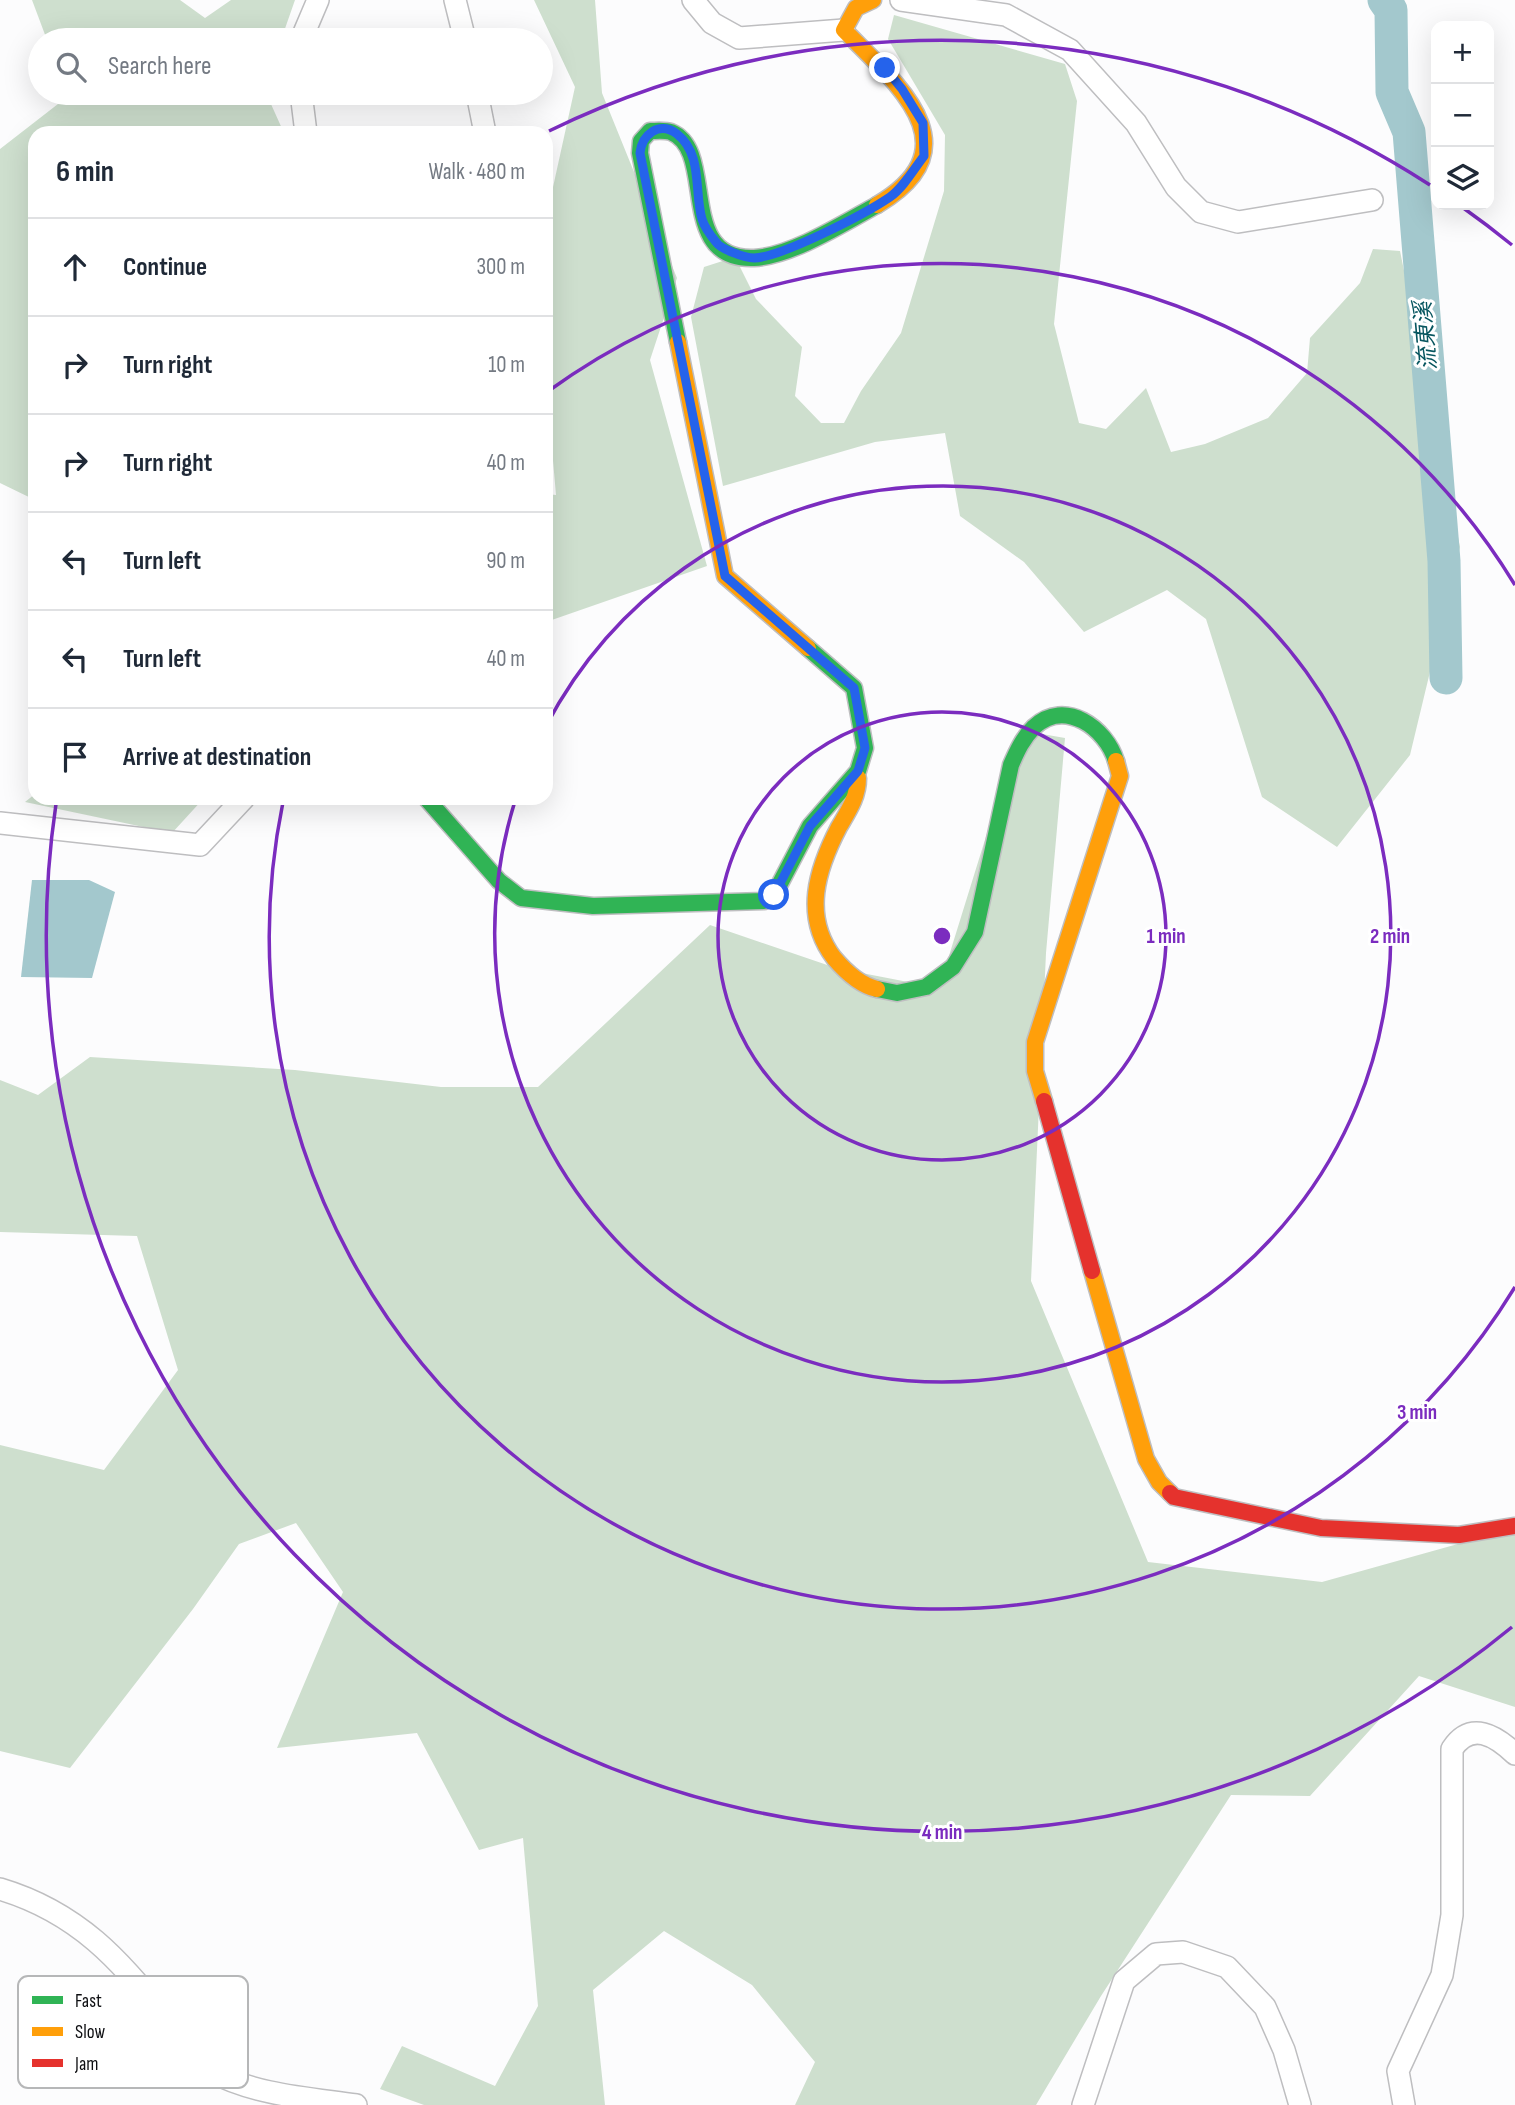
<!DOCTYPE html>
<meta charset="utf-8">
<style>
body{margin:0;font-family:"Sofia Sans Condensed","Noto Sans TC",sans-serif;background:#f2f2f3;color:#1f2937}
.controls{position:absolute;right:21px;top:21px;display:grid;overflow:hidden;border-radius:14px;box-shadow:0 7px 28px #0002}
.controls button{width:63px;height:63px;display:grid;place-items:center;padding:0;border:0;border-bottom:2px solid #e0e1e3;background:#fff;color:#1f2937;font:35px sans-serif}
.stop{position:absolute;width:21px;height:21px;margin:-16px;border:5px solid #2563eb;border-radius:50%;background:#fff}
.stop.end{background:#2563eb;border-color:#fff;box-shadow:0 2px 7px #0008}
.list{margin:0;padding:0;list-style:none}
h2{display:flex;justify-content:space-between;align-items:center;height:91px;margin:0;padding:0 28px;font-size:30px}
h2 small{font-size:23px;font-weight:400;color:#747a83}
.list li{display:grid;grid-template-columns:46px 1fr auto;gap:21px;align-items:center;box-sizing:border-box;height:98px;padding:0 28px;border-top:2px solid #e0e1e3}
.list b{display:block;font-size:26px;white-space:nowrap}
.list em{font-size:23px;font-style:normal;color:#747a83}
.icon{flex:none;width:38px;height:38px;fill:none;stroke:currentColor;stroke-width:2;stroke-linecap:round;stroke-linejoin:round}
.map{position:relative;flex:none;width:1515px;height:2105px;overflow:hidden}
.search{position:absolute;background:#fff;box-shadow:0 7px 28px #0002;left:28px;top:28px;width:525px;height:77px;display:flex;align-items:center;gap:18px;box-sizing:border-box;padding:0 24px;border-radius:38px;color:#747a83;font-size:26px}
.panel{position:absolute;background:#fff;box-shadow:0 7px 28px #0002;left:28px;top:126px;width:525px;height:679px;border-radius:21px}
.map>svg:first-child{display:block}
.forest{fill:#cedfce}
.water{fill:#a3c8cd}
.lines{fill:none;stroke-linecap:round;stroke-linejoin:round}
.river{stroke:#a3c8cd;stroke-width:33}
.street-casing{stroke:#bebec0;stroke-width:24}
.fast-casing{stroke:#bebec0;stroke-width:19}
.slow-casing{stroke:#bebec0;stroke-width:19}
.jam-casing{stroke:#bebec0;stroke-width:19}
.street{stroke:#fff;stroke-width:21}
.fast{stroke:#30b455;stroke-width:16}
.slow{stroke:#ff9f0a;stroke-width:16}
.jam{stroke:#e5322d;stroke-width:16}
.route{stroke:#2563eb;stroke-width:9}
.ring{fill:none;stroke:#7b2cbf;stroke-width:3.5}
.labels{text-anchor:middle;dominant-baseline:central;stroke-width:6;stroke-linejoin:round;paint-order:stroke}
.water-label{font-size:23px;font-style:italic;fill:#07565f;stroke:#fff}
.key{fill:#fff;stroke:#b6b7b8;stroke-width:2}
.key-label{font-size:19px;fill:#0d0e11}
.centre{fill:#7b2cbf;stroke:#fff;stroke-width:3.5}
.ring-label{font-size:21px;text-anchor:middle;font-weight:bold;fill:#7b2cbf;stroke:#fff;stroke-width:6;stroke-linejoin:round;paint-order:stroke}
</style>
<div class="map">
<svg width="1515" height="2105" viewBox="0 0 1515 2105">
<rect width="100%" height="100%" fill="#fcfcfd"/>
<path class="forest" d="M32,0h148l25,18 26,-18h64l-14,40h-234z
M534,0h61l7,93 75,185 -27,82 57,206 -161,56v-128l10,1 -6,-69 -4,-5v-202l29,-132z
M894,15l171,49 12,37 -23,223 25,99 27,6 40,-41 25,64 34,-8 63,-26 39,-45 3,-35 50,-55 13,-34 27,2 60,296 -50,208 -73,92 -75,-50 -56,-178 -39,-29 -83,42 -60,-70 -64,-46 -15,-83 -70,9 -152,44 -32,-169 13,-50 31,-10 21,42 46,48 -7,49 26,27h23l17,-32 40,-58 43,-142 1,-56 -57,-96z
M66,93h200l18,40h-249v367l-35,-17v-334l67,-52z
M1019,730l46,8 -19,215 -15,328 117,281 174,20 193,-54v179l-96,-31 -109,120 -79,-1 -130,201 -65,109h-241l20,-43 -63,-77 -88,-54 -71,59 12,115h-181l-44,-16 22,-43 93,40 43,-80 -15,-168 -44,12 -62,-117 -140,15 66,-156 -47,-69 -57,21 -46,65 -123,159 -70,-17v-306l104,25 74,-100 -41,-134 -137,-4v-152l38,15 52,-38 205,13 146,17h97l172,-162 126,43 103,20z
M35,794v4h169l-32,35 -147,-31z"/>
<path class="water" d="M32,880h57l26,12 -23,86 -71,-1z"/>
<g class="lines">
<path class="river" d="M1384,0l7,10 1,82 17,40 35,429 2,117"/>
<defs>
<path id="street" d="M455,0l10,40
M693,0l19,23 27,15 105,-8
M901,0l105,15 64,35 66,73 40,64 25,25 37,10 134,-22
M301,40l17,-40
M301,93l5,40
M477,93l8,40
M0,823l200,22 44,-47
M0,1889c77,23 121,71 169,133 12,14 26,40 41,49 45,24 97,27 146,34
M1083,2105l41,-124 32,-27 27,-2 44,15 38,40 19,43 16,55
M1404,2105l-6,-34 44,-96 10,-60v-166c19,-29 44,-13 63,5"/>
<path id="fast" d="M678,342l-38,-189 1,-12 9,-10c6,0 15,-1 21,1 47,19 4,129 83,126 38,-2 90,-35 123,-53
M426,798l73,83 22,17 72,8 171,-5 10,-6 36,-69 48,-55 7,-23 -11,-60 -46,-40
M877,989l20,4 29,-6 27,-20 22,-35 36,-167c6,-14 12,-27 23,-38 31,-29 72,1 82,34"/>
<path id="slow" d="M873,0l-17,8 -12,22c52,53 132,117 33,175
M678,342l47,234 83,72
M858,778c0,19 -9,32 -19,49 -22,42 -37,89 -5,131 11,13 25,27 43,31
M1044,1101l-9,-30v-29l85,-266 -4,-15
M1092,1271l54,188 13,23 11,11"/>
<path id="jam" d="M1044,1101l48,170
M1170,1493l4,4 147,31 138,7 56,-9"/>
</defs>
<use href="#street" class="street-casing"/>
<use href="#fast" class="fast-casing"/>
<use href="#slow" class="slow-casing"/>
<use href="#jam" class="jam-casing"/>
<use href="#street" class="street"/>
<use href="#fast" class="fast"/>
<use href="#slow" class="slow"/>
<use href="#jam" class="jam"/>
</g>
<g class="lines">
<path class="route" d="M774,895l36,-69 48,-55 7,-23 -11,-60 -129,-112 -85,-423c2,-18 19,-33 37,-19 26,20 17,58 25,85 2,7 9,17 14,23 4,7 29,16 38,16 28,-1 111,-44 136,-61 13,-9 24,-28 34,-41l-1,-33 -21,-34 -17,-21"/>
</g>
<g class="ring">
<circle cx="942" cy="936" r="224"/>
<path d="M546 726A448 448 0 1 1 515 801"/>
<path d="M1515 1287A672 672 0 0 1 283 802M547 392A672 672 0 0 1 1515 585"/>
<path d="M1512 1627A896 896 0 0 1 56 804M549 131A896 896 0 0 1 1430 185M1462 207A896 896 0 0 1 1512 245"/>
</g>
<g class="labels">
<g class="water-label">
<text transform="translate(1426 336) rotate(-95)">流東溪</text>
</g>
</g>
<rect x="18" y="1976" width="230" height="112" rx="10" class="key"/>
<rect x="32" y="1996" width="31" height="8" fill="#30b455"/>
<rect x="32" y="2027" width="31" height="9" fill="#ff9f0a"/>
<rect x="32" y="2059" width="31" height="8" fill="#e5322d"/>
<g class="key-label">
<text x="75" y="2007">Fast</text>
<text x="75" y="2038">Slow</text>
<text x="75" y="2070">Jam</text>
</g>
<circle cx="942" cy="936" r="10" class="centre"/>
<g class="ring-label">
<text x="1166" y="943">1 min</text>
<text x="1390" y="943">2 min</text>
<text x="1417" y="1419">3 min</text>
<text x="942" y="1839">4 min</text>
</g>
</svg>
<div class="controls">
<button>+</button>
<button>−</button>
<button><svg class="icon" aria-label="layers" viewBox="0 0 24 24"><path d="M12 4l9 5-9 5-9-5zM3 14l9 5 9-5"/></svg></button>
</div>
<div class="stop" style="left:774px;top:895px"></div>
<div class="stop end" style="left:885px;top:68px"></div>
<div class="search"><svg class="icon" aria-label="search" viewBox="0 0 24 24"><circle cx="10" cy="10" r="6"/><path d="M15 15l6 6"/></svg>Search here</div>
<section class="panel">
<h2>6 min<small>Walk · 480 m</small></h2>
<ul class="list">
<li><svg class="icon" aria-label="ahead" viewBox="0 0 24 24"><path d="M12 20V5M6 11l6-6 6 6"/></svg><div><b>Continue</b></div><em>300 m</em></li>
<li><svg class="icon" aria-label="right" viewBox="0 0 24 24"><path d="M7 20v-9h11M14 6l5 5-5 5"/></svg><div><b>Turn right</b></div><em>10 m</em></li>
<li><svg class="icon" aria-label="right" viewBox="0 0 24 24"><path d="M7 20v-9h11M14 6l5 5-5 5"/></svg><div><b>Turn right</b></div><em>40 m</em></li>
<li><svg class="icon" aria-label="left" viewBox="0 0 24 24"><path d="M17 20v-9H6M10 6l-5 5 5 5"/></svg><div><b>Turn left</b></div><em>90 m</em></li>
<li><svg class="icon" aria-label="left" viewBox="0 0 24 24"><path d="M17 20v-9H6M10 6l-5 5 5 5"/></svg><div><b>Turn left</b></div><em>40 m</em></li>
<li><svg class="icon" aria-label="arrive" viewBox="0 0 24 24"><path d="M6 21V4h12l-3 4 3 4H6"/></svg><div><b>Arrive at destination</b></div></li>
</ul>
</section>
</div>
